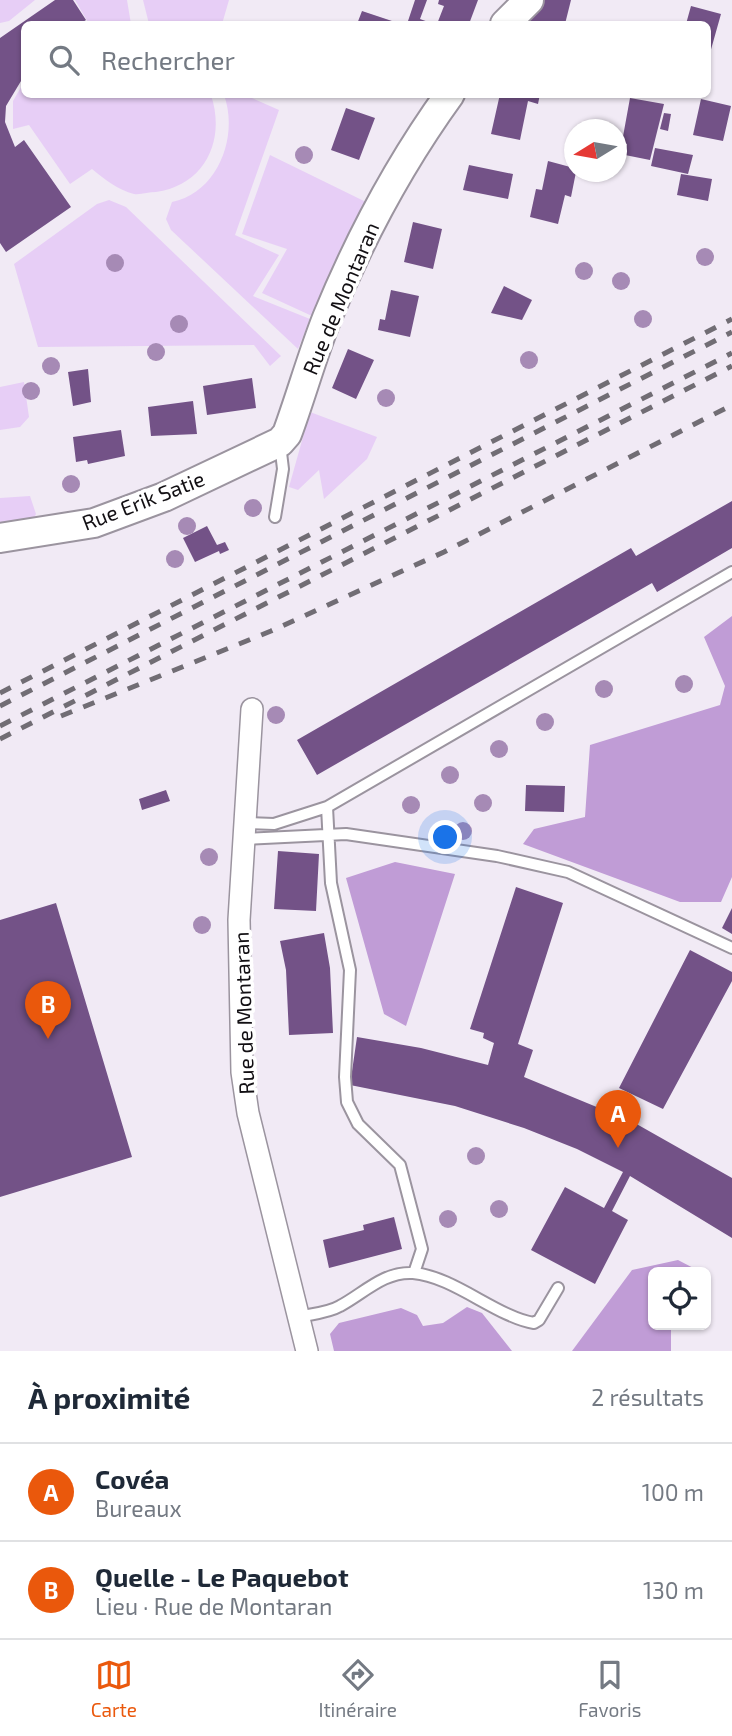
<!DOCTYPE html>
<html lang="fr">
<meta charset="utf-8">
<style>
body{margin:0;font-family:"Exo 2",sans-serif;background:#f2f2f3;color:#1f2937}
.controls{position:absolute;right:21px;bottom:21px;display:grid;overflow:hidden;border-radius:10px;box-shadow:0 2px 5px #0004}
.controls button{width:63px;height:63px;display:grid;place-items:center;padding:0;border:0;border-bottom:2px solid #e0e1e3;background:#fff;color:#1f2937;font:35px sans-serif}
.compass{position:absolute;left:564px;top:119px;width:63px;height:63px;border-radius:50%;background:#fff;box-shadow:0 2px 5px #0004;rotate:259deg}
.you{position:absolute;left:446px;top:838px;width:24px;height:24px;margin:-18px;border:5px solid #fff;border-radius:50%;background:#1a73e8;box-shadow:0 0 0 10px #1a73e833}
.badge{display:grid;place-items:center;width:46px;height:46px;border-radius:50%;background:#ea580c;color:#fff;font-size:23px;font-weight:700}
.pin{position:absolute;translate:-50% -58px;filter:drop-shadow(0 2px 4px #0008)}
.pin::after{content:'';position:absolute;top:37px;width:24px;height:21px;background:inherit;clip-path:polygon(0 0,100% 0,50% 100%)}
.list{margin:0;padding:0;list-style:none}
h2{display:flex;justify-content:space-between;align-items:center;height:91px;margin:0;padding:0 28px;font-size:30px}
h2 small{font-size:23px;font-weight:400;color:#747a83}
.list li{display:grid;grid-template-columns:46px 1fr auto;gap:21px;align-items:center;box-sizing:border-box;height:98px;padding:0 28px;border-top:2px solid #e0e1e3}
.list b{display:block;font-size:26px;white-space:nowrap}
.list p{margin:0;font-size:23px;white-space:nowrap;color:#747a83}
.list em{font-size:23px;font-style:normal;color:#747a83}
.icon{flex:none;width:38px;height:38px;fill:none;stroke:currentColor;stroke-width:2;stroke-linecap:round;stroke-linejoin:round}
.map{position:relative;flex:none;width:732px;height:1351px;overflow:hidden}
.search{position:absolute;background:#fff;box-shadow:0 2px 5px #0004;left:21px;right:21px;top:21px;height:77px;display:flex;align-items:center;gap:18px;box-sizing:border-box;padding:0 24px;border-radius:10px;color:#747a83;font-size:26px}
.sheet{height:287px;background:#fff}
nav{display:flex;justify-content:space-around;align-items:center;box-sizing:border-box;height:98px;border-top:2px solid #e0e1e3;background:#fff;font-size:19px;color:#747a83}
nav a{display:grid;justify-items:center;gap:4px}
nav .on{color:#ea580c}
.map>svg:first-child{display:block}
.green{fill:#e7cef6}
.forest{fill:#c09cd6}
.building{fill:#735287}
.lines{fill:none;stroke-linecap:round;stroke-linejoin:round}
.service-casing{stroke:#9b949f;stroke-width:14}
.minor-casing{stroke:#9b949f;stroke-width:24}
.tertiary-casing{stroke:#9b949f;stroke-width:32}
.service{stroke:#fff;stroke-width:10}
.minor{stroke:#fff;stroke-width:21}
.tertiary{stroke:#fff;stroke-width:28}
.rail{stroke:#716d74;stroke-width:5;stroke-dasharray:12 12;stroke-linecap:butt}
.tree{fill:#a68ab5}
.labels{text-anchor:middle;dominant-baseline:central;stroke-width:7;stroke-linejoin:round;paint-order:stroke}
.street-label{font-size:21px;fill:#120f13;stroke:#fff}
</style>
<div class="map">
<svg width="732" height="1351" viewBox="0 0 732 1351">
<rect width="100%" height="100%" fill="#f1eaf5"/>
<path class="green" d="M0,0h35l-26,21 -9,2z
M75,0h52l4,24h-42z
M143,0h86l-7,24h-73z
M24,82v12l187,1c15,45 -6,90 -55,97 -7,0 -16,3 -22,2 -16,-4 -30,-15 -42,-25l-22,15 -41,-59 -16,4v-28z
M224,95h21l34,15 -44,125 44,20 -26,41 57,23 -12,30 -127,-119 -5,-11 6,-17c46,-9 67,-66 52,-107z
M270,155l96,47 -54,114 -50,-23 25,-44 -45,-15z
M109,200l17,7 155,149 -11,10 -16,-21 -216,2 -24,-83 83,-60z
M24,382l5,35 -9,10 -20,3v-43z
M310,412l67,25 -10,22 -43,40 -5,-29 -21,20 -9,-3z
M30,496l6,18 -3,6 -33,4v-26z"/>
<path class="forest" d="M732,616v261l-11,25h-41l-157,-58 11,-15 51,-12 5,-72 130,-40 5,-19 -21,-49z
M395,862l60,12 -49,152 -22,-12 -38,-136z
M678,1260l23,12h-48v53h18v26h-99l60,-81z
M467,1307l15,6 30,38h-178l-4,-17 9,-11 62,-15 16,7 6,11 20,-3z"/>
<path class="building" d="M55,0h18l13,20 -6,4h-56v52l-18,30 -1,16 10,25 9,-7 47,67 -65,45 -6,-9v-205z
M415,0h12l-7,19 14,5 -26,-3z
M439,0h39l-9,24h-32l7,-18 -6,-2z
M544,0h27l-6,24h-36l2,-9z
M691,6l30,8 -11,39 -2,-1v-28h-22z
M362,11l30,10 -1,3h-34z
M500,94h40l-2,10 -10,-3 -8,39 -29,-6z
M630,98l34,6 -14,56 -25,-5 2,-11 -5,-2z
M701,99l30,7 -8,35 -30,-6z
M346,108l29,10 -16,42 -28,-10z
M664,113l7,1 -3,17 -8,-2z
M655,148l38,7 -5,19 -37,-8z
M548,161l26,7 2,4 -5,25 -6,-2 -7,29 -28,-7 6,-28 6,1z
M469,165l44,9 -5,25 -45,-9z
M681,174l31,5 -4,22 -31,-6z
M413,222l29,7 -9,40 -29,-7z
M504,286l28,14 -10,20 -31,-7z
M391,290l28,6 -9,41 -32,-7 2,-11 5,1z
M348,349l26,11 -18,39 -24,-11z
M88,369l3,33 -18,4 -5,-34z
M252,378l4,30 -49,7 -4,-29z
M193,401l4,33 -46,2 -3,-29z
M121,430l4,26 -37,8 -1,-4 -11,2 -3,-25z
M732,501v47l-75,44 -5,-9 -335,192 -20,-35 334,-192 5,8z
M207,526l10,19 8,-3 4,8 -9,4 -1,-3 -24,11 -12,-24z
M526,785l39,1 -1,26 -39,-1z
M166,790l4,11 -28,9 -3,-11z
M278,851l41,3 -3,57 -42,-2z
M516,887l47,16 -45,141 15,6 -9,27 109,45 99,56v60l-102,-62 -18,35 16,9 -33,64 -64,-34 34,-63 39,21 19,-36 -46,-23 -53,-21 -69,-22 -105,-21 7,-48 64,11 67,17 6,-22 -11,-5 1,-5 -14,-4z
M56,903l76,254 -132,40v-277z
M732,908v26l-10,-6z
M324,933l6,35 3,65 -44,2 -3,-65 -6,-29z
M690,950l42,22v9l-69,128 -44,-21z
M394,1217l8,32 -73,19 -6,-28 41,-10 -1,-5z"/>
<g class="lines">
<defs>
<path id="service" d="M275,517l8,-48 -3,-25
M327,807l4,76 19,87 -5,107 2,25 11,22 42,41 22,84 -8,24
M245,823l29,1 53,-17 405,-235
M244,839l102,-5 151,22 71,16 164,76
M298,1317c13,-3 30,-4 42,-11 23,-12 44,-35 73,-33 40,3 84,44 121,50l5,-3 19,-32"/>
<path id="minor" d="M252,709l-13,211 3,152 6,41 59,238"/>
<path id="tertiary" d="M505,24l24,-24
M0,538l94,-15 70,-26 116,-55 7,-8c14,-38 25,-78 40,-116 32,-78 73,-155 123,-224"/>
</defs>
<use href="#service" class="service-casing"/>
<use href="#minor" class="minor-casing"/>
<use href="#tertiary" class="tertiary-casing"/>
<use href="#service" class="service"/>
<use href="#minor" class="minor"/>
<use href="#tertiary" class="tertiary"/>
<path class="rail" d="M0,693l732,-374
M0,706l732,-374
M61,716l210,-85 173,-79 288,-147
M0,726l732,-373
M0,739l732,-373"/>
</g>
<g class="tree">
<circle cx="304" cy="155" r="9"/>
<circle cx="705" cy="257" r="9"/>
<circle cx="115" cy="263" r="9"/>
<circle cx="584" cy="271" r="9"/>
<circle cx="621" cy="281" r="9"/>
<circle cx="643" cy="319" r="9"/>
<circle cx="179" cy="324" r="9"/>
<circle cx="156" cy="352" r="9"/>
<circle cx="529" cy="360" r="9"/>
<circle cx="51" cy="366" r="9"/>
<circle cx="31" cy="391" r="9"/>
<circle cx="386" cy="398" r="9"/>
<circle cx="71" cy="484" r="9"/>
<circle cx="253" cy="508" r="9"/>
<circle cx="187" cy="526" r="9"/>
<circle cx="175" cy="559" r="9"/>
<circle cx="684" cy="684" r="9"/>
<circle cx="604" cy="689" r="9"/>
<circle cx="276" cy="715" r="9"/>
<circle cx="545" cy="722" r="9"/>
<circle cx="499" cy="749" r="9"/>
<circle cx="450" cy="775" r="9"/>
<circle cx="483" cy="803" r="9"/>
<circle cx="411" cy="805" r="9"/>
<circle cx="463" cy="831" r="9"/>
<circle cx="209" cy="857" r="9"/>
<circle cx="202" cy="925" r="9"/>
<circle cx="476" cy="1156" r="9"/>
<circle cx="499" cy="1209" r="9"/>
<circle cx="448" cy="1219" r="9"/>
</g>
<g class="labels">
<g class="street-label">
<text transform="translate(340 298) rotate(-67)">Rue de Montaran</text>
<text transform="translate(143 500) rotate(-21)">Rue Erik Satie</text>
<text transform="translate(243 1013) rotate(-92)">Rue de Montaran</text>
</g>
</g>
</svg>
<div class="controls">
<button><svg class="icon" aria-label="locate" viewBox="0 0 24 24"><circle cx="12" cy="12" r="6"/><path d="M12 2v4M12 18v4M2 12h4M18 12h4"/></svg></button>
</div>
<svg class="compass" viewBox="-18 -18 36 36"><path d="M0-13l5 13h-10z" fill="#e53935"/><path d="M0 13l5-13h-10z" fill="#747a83"/></svg>
<div class="you"></div>
<div class="pin badge" style="left:618px;top:1148px">A</div>
<div class="pin badge" style="left:48px;top:1039px">B</div>
<div class="search"><svg class="icon" aria-label="search" viewBox="0 0 24 24"><circle cx="10" cy="10" r="6"/><path d="M15 15l6 6"/></svg>Rechercher</div>
</div>
<section class="sheet">
<h2>À proximité<small>2 résultats</small></h2>
<ul class="list">
<li><span class="badge">A</span><div><b>Covéa</b><p>Bureaux</p></div><em>100 m</em></li>
<li><span class="badge">B</span><div><b>Quelle - Le Paquebot</b><p>Lieu · Rue de Montaran</p></div><em>130 m</em></li>
</ul>
</section>
<nav>
<a class="on"><svg class="icon" aria-label="map" viewBox="0 0 24 24"><path d="M3 6l6-2 6 2 6-2v14l-6 2-6-2-6 2zM9 4v14M15 6v14"/></svg>Carte</a>
<a><svg class="icon" aria-label="directions" viewBox="0 0 24 24"><path d="M12 3l9 9-9 9-9-9zM9 14v-3h6M13 9l2 2-2 2"/></svg>Itinéraire</a>
<a><svg class="icon" aria-label="saved" viewBox="0 0 24 24"><path d="M7 4h10v16l-5-4-5 4z"/></svg>Favoris</a>
</nav>
